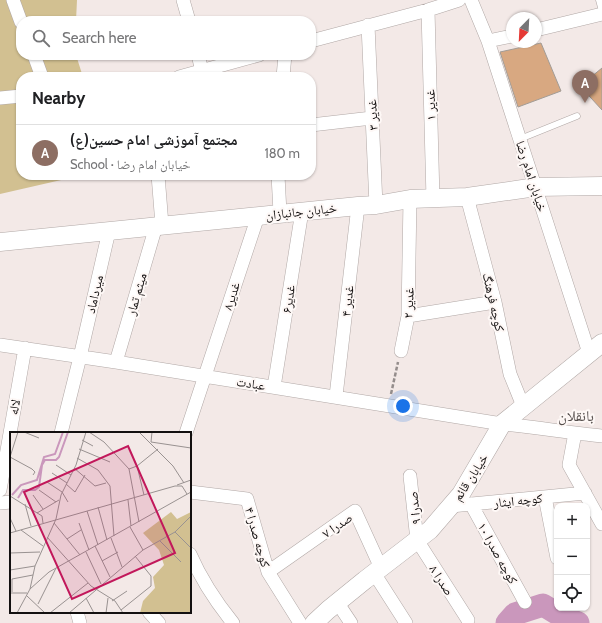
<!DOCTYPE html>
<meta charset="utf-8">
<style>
body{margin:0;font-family:Cabin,"Noto Naskh Arabic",sans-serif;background:#f6f6f6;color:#202124}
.controls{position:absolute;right:12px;bottom:12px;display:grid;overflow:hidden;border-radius:8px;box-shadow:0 1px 3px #0004}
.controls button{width:36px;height:36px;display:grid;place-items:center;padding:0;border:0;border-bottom:1px solid #e0e0e0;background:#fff;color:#202124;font:20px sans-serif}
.compass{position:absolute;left:506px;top:12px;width:36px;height:36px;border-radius:50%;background:#fff;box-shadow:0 1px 3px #0004;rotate:204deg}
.you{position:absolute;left:403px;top:406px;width:14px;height:14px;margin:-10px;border:3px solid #fff;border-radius:50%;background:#1a73e8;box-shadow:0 0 0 6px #1a73e833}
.badge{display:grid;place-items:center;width:26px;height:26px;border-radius:50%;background:#ea580c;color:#fff;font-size:13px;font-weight:700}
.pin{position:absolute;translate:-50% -33px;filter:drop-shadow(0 1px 2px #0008)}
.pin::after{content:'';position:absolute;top:21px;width:14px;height:12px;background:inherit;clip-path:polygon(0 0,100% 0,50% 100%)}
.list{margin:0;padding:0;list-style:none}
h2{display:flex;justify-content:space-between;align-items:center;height:52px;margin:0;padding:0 16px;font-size:17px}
h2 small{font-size:13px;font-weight:400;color:#757577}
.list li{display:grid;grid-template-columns:26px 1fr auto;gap:12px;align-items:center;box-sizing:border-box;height:56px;padding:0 16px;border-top:1px solid #e0e0e0}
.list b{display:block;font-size:15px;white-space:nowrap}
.list p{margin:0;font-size:13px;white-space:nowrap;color:#757577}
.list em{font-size:13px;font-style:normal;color:#757577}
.icon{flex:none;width:22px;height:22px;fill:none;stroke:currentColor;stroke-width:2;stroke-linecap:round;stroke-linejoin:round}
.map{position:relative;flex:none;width:602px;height:623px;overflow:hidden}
.search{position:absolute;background:#fff;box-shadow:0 1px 3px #0004;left:16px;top:16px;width:300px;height:44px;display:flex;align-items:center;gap:10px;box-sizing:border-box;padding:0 14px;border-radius:16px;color:#757577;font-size:15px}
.panel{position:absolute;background:#fff;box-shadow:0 1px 3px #0004;left:16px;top:72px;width:300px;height:108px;border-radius:16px}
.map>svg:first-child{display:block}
.green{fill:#d2c091}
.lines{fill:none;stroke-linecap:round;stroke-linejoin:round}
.river{stroke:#ca97bc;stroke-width:23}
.building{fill:#d8a881;stroke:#a29c96}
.lane-casing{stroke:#b1a8a6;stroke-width:7}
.street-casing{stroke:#b1a8a6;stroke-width:14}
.secondary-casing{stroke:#b1a8a6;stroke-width:19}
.path{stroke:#948d8c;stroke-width:2.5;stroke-dasharray:4 2;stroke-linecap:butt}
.lane{stroke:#fff;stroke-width:6}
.street{stroke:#fff;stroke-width:13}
.secondary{stroke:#fff;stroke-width:18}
.labels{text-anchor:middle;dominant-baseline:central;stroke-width:4;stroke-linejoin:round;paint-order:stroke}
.street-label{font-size:13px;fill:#131010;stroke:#fef8f6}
.quarter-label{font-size:15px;fill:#564f4d;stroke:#fef8f6}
.inset-river{fill:none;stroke:#ca97bc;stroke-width:2}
.inset-road{fill:none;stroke:#999291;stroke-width:1}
.view{fill:#c2185b;fill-opacity:0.15;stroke:#c2185b;stroke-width:2}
.inset-edge{fill:none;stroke:#131010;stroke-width:2}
</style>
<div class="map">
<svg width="602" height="623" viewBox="0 0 602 623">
<rect width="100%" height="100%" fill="#f3e9e7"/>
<path class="green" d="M0,0h77l-1,21h-55v34h55l7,22h-62v98h62l-83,19z"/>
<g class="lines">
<path class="river" d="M507,623l8,-9 28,-9 20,12 15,6"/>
</g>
<path class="building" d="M541,43l20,48 -43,16 -18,-55z
M602,68v42l-22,-24z"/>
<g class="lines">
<defs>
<path id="lane" d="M599,0l3,11
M520,139l57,-23"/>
<path id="street" d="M13,0l8,22
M183,0l6,21
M471,0l17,41 101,312
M428,10l5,189
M368,25l8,180
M536,30l66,-16
M311,41l117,-31 31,-10
M488,41l24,-5
M34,55l8,22
M198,55l4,16
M179,77l80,-22
M283,77l2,-22
M0,98l21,-2
M311,125l61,-7
M158,175l4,50
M278,175l2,38
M467,197l28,105 15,72 13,32
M408,316l87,-14
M0,345l116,17 386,62c34,3 67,9 100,12
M401,351l7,-35 2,-117
M116,362l40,-136
M274,387l28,-176
M336,396l22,-190
M61,433l19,-76 29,-126
M186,433l72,-217
M575,433l-6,32 33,59
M410,476l7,64 51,80
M0,490l25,-142
M190,492l57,7 21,73 32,51
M545,497l12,61
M0,503l11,-1
M471,504l54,98
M451,506l134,-13
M190,554c11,25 26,48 43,69
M268,572l87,-61 26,57
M374,573l32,50
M337,602l14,21
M77,612l3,11
M149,612l10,11"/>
<path id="secondary" d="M0,242l358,-36 18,-1 34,-6 57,-2 69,-10 66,-1
M314,623l14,-13 37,-30 65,-50 31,-36 41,-70 100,-81"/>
</defs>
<use href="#lane" class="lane-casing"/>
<use href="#street" class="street-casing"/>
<use href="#secondary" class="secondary-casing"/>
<path class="path" d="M391,394l7,-32"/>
<use href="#lane" class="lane"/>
<use href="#street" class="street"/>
<use href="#secondary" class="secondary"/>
</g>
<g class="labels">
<g class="street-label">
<text transform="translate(430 105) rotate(-92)">غدیر ۱</text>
<text transform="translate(372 115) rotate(-93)">غدیر ۳</text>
<text transform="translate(532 176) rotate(72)">خیابان امام رضا</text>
<text transform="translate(301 211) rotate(-6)">خیابان جانبازان</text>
<text transform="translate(94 294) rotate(-77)">میرداماد</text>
<text transform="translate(136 294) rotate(-74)">میثم تمار</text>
<text transform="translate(231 296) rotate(-72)">غدیر۸</text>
<text transform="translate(288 299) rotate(-81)">غدیر۶</text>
<text transform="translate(347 301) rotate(-84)">غدیر ۴</text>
<text transform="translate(494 302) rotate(77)">کوچه فرهنگ</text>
<text transform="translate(408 303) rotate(-87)">غدیر ۲</text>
<text transform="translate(251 383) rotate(9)">عبادت</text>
<text transform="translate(14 407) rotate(-80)">لاله</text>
<text transform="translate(470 477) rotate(-57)">خیابان قائم</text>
<text transform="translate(518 500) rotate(-6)">کوچه ایثار</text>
<text transform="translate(414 508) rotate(-96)">صدرا ۹</text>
<text transform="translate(337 525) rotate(-34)">صدرا ۷</text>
<text transform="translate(258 537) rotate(74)">کوچه صدرا ۴</text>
<text transform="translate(498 553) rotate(61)">کوچه صدرا ۱۰</text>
<text transform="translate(442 580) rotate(57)">صدرا ۸</text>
</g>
<g class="quarter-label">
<text x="576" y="416">بانقلان</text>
</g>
</g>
<g transform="translate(10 432)">
<rect width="181" height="181" fill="#f3e9e7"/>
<path d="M161,80l6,7 14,-7v101h-51l3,-12 12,-13 -2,-11 11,-12 -5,-15 -16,-17z" fill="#d2c091"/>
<path class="inset-river" d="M2,63l9,-10 16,-5 7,-23 11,-3 8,-22M8,66l5,-8h12l4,-3 3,-22 3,-5h11l3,-3 9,-25"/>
<path class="inset-road" d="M14,0l15,6M79,0l15,10 25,27 10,53M129,0l34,34 11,17M142,0l-1,10 40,6M72,8l11,6M69,17l31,13M0,25l22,12 3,3 -2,3M0,25l8,-25M67,26l21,12 12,16 4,50M46,33l15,10M127,34l7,29M64,36l21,18 11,-3M119,37l8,-3 21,-17M42,41l15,10M37,50l15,10 6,10M56,52l9,8 10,-17M167,53l14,-5M29,58l17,12M23,63l10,14M0,64l32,20 1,7M118,68l3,26M15,72l6,22M88,75l9,33M77,79l11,34M27,81l22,-13M0,86l6,13M44,91l26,32M69,91l10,27M120,95l13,23M11,98l22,16M165,100l16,16M0,101l165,-47h7l5,8M37,105l44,49 24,15 8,12M101,106l11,29M57,107l14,-9M150,109l21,21M85,114l15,31M76,120l15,32M0,121l30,-1M92,129l16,-9M0,138l25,-4M20,157l19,-17 142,-80M2,160v-13l21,-4M0,161h17M17,164l18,17M76,166l8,15M102,169l15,-10M28,172l18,-36M111,178l30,-24v-10l-16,-20M7,181l13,-24 5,-23 21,-47 5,-24 15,-30 10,-33M40,181l38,-30M59,181l74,-63 32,-18 16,-16M96,181l2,-15"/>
<path class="view" d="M118,14l47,107 -103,46 -48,-107z"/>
<rect width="181" height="181" class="inset-edge"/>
</g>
</svg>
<div class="controls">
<button>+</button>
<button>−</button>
<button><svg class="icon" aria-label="locate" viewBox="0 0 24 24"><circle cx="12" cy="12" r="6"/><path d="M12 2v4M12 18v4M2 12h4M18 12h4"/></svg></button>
</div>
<svg class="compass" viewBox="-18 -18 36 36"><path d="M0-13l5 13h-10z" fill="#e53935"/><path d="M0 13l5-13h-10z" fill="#757577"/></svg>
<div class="you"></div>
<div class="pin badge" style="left:585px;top:103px;background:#8d6e63">A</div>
<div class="search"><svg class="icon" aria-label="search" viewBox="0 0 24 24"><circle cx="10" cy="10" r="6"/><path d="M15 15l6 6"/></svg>Search here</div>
<section class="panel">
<h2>Nearby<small></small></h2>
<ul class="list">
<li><span class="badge" style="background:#8d6e63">A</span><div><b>مجتمع آموزشی امام حسین(ع)</b><p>School · خیابان امام رضا</p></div><em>180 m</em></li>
</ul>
</section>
</div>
